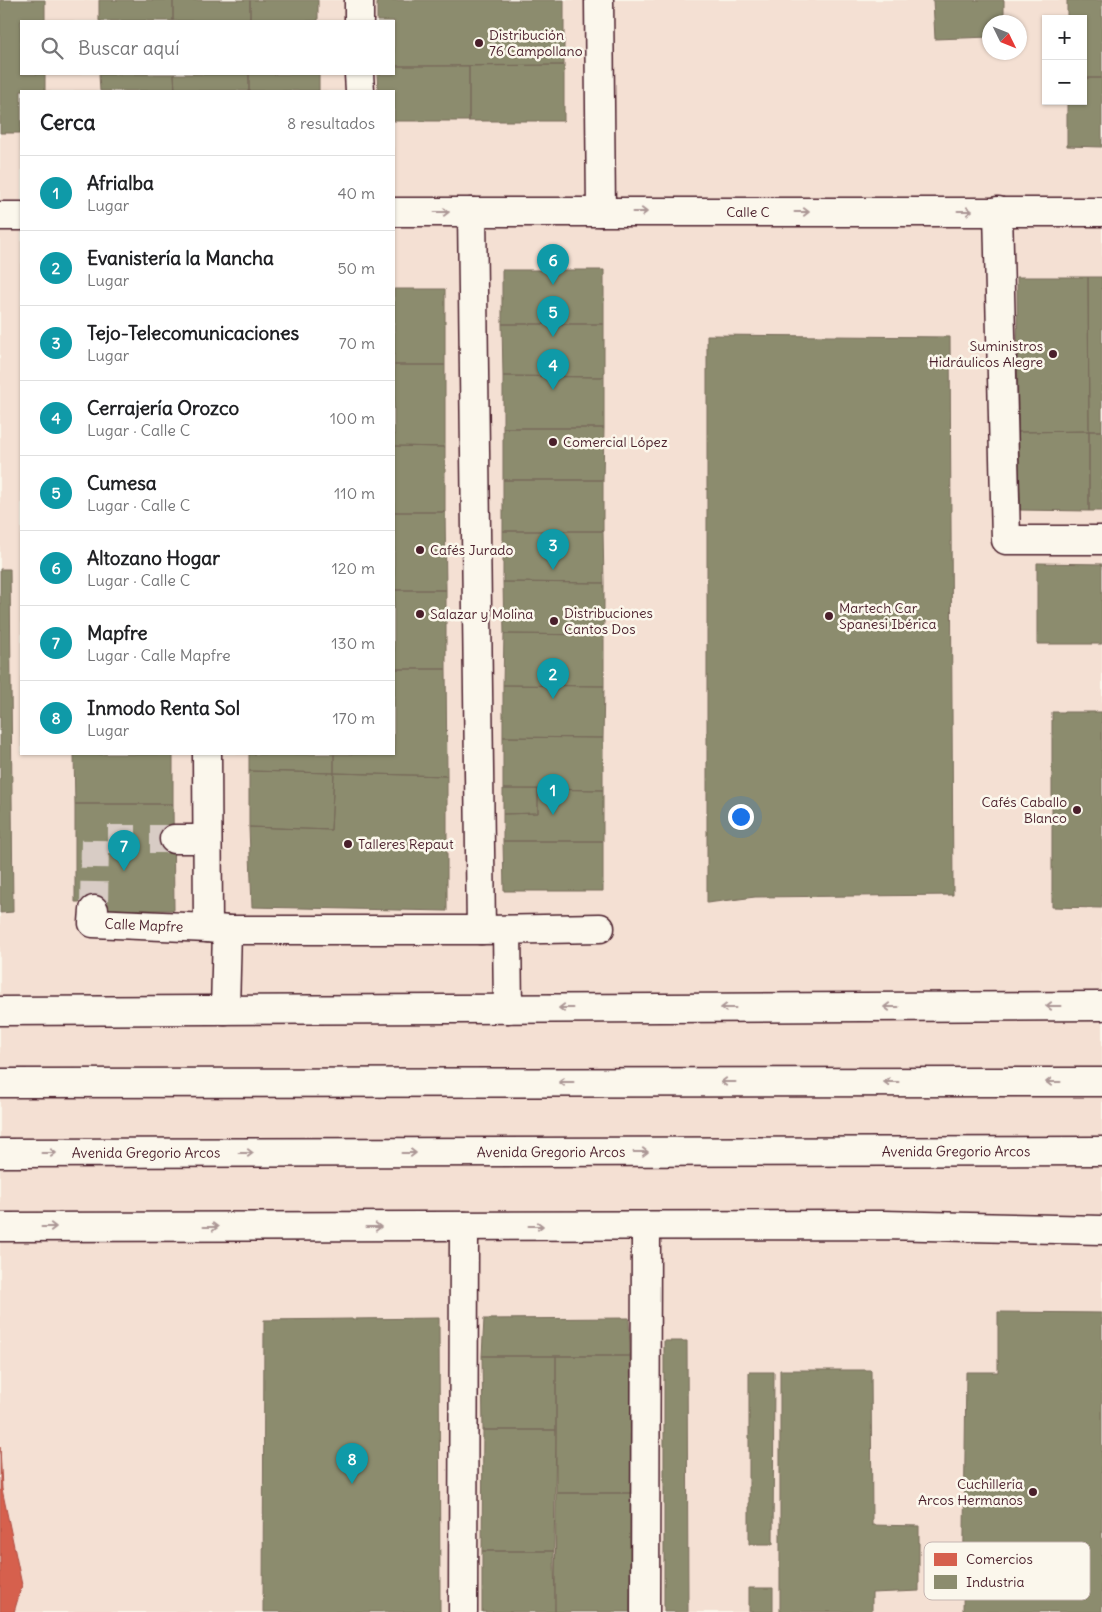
<!DOCTYPE html>
<html lang="es">
<meta charset="utf-8">
<style>
body{margin:0;font-family:Delius,sans-serif;background:#f6f6f6;color:#202124}
.controls{position:absolute;right:15px;top:15px;display:grid;overflow:hidden;border-radius:0px;box-shadow:0 1px 4px #0004}
.controls button{width:45px;height:45px;display:grid;place-items:center;padding:0;border:0;border-bottom:1px solid #e0e0e0;background:#fff;color:#202124;font:25px sans-serif}
.compass{position:absolute;left:982px;top:15px;width:45px;height:45px;border-radius:50%;background:#fff;box-shadow:0 1px 4px #0004;rotate:133deg}
.you{position:absolute;left:740px;top:816px;width:18px;height:18px;margin:-12px;border:4px solid #fff;border-radius:50%;background:#1a73e8;box-shadow:0 0 0 8px #1a73e833}
.badge{display:grid;place-items:center;width:32px;height:32px;border-radius:50%;background:#4a1f2b;color:#fff;font-size:16px;font-weight:700}
.pin{position:absolute;translate:-50% -41px;filter:drop-shadow(0 1px 2px #0008)}
.pin::after{content:'';position:absolute;top:26px;width:18px;height:15px;background:inherit;clip-path:polygon(0 0,100% 0,50% 100%)}
.list{margin:0;padding:0;list-style:none}
h2{display:flex;justify-content:space-between;align-items:center;height:65px;margin:0;padding:0 20px;font-size:21px}
h2 small{font-size:16px;font-weight:400;color:#757577}
.list li{display:grid;grid-template-columns:32px 1fr auto;gap:15px;align-items:center;box-sizing:border-box;height:75px;padding:0 20px;border-top:1px solid #e0e0e0}
.list b{display:block;font-size:19px;white-space:nowrap}
.list p{margin:0;font-size:16px;white-space:nowrap;color:#757577}
.list em{font-size:16px;font-style:normal;color:#757577}
.icon{flex:none;width:28px;height:28px;fill:none;stroke:currentColor;stroke-width:2;stroke-linecap:round;stroke-linejoin:round}
.map{position:relative;flex:none;width:1102px;height:1612px;overflow:hidden}
.search{position:absolute;background:#fff;box-shadow:0 1px 4px #0004;left:20px;top:20px;width:375px;height:55px;display:flex;align-items:center;gap:12px;box-sizing:border-box;padding:0 18px;border-radius:0px;color:#757577;font-size:19px}
.panel{position:absolute;background:#fff;box-shadow:0 1px 4px #0004;left:20px;top:90px;width:375px;height:665px;border-radius:0px}
.map>svg:first-child{display:block}
.built{fill:#f4e0d3;fill-rule:evenodd}
.shops{fill:#d6604d;stroke:#ac4c43}
.industry{fill:#8c8c6e;stroke:#786b5a}
.lines{fill:none;stroke-linecap:round;stroke-linejoin:round}
.minor-tunnel{stroke:#d8ccc5;stroke-width:28;stroke-dasharray:28 14;stroke-linecap:butt}
.minor-casing{stroke:#4a1f2b;stroke-width:31}
.major-casing{stroke:#4a1f2b;stroke-width:31}
.minor{stroke:#fbf7ec;stroke-width:28}
.major{stroke:#fbf7ec;stroke-width:28}
.oneway{stroke:#ab9695}
.poi-dot{fill:#4a1f2b;stroke:#fbf7ec;stroke-width:2}
.labels{text-anchor:middle;dominant-baseline:central;stroke-width:5;stroke-linejoin:round;paint-order:stroke}
.poi-label{font-size:14px;fill:#4a1f2b;stroke:#fbf7ec;text-anchor:start}
.street-label{font-size:14px;fill:#4a1f2b;stroke:#fbf7ec}
.key{fill:#fbf7ec;stroke:#c6b6b2;stroke-width:1}
.key-label{font-size:14px;fill:#4a1f2b}
</style>
<div class="map">
<svg width="1102" height="1612" viewBox="0 0 1102 1612">
<rect width="100%" height="100%" fill="#fbf7ec"/>
<filter id="ink" filterUnits="userSpaceOnUse"><feTurbulence type="fractalNoise" baseFrequency=".02" numOctaves="2"/><feDisplacementMap in="SourceGraphic" scale="10" xChannelSelector="R" yChannelSelector="G"/><feConvolveMatrix kernelMatrix="1 2 1 2 8 2 1 2 1" color-interpolation-filters="sRGB"/></filter>
<g filter="url(#ink)">
<path class="built" d="M0,0h1102v1612h-1102zM1046,19h37v82h-37zM21,21h373v53h-373zM990,22h30v30h-30zM21,91h373v663h-373z"/>
<path class="shops" d="M0,1447l2,42 20,96 -8,27h-14z"/>
<path class="industry" d="M0,0h45v21h-24v53h24v17h-24v42h-21z
M99,0h74v21h-74z
M173,0h77v21h-77z
M250,0h68v21h-68z
M377,0h187v65l-170,1v-45h-17z
M933,0h71v22h-14v15l-55,2z
M1067,0h35v78h-19v-59h-16z
M564,65v56h-95v-55z
M394,66h75v55h-75v-30h-16l-1,-17h17z
M99,74h75l1,17h-75z
M174,74h75v17h-74z
M249,74h70v17h-70z
M1083,78h19v69l-35,-1v-45h16z
M502,270h102v54h-102z
M1017,277h71l1,154 -71,1z
M1088,277h14v154h-13z
M394,289h51v76h-51z
M502,324h102v53l-101,-1z
M707,335l243,2 3,558 -198,2 -48,6z
M394,365h51v82l-51,-1z
M503,376l101,1v51h-101z
M503,428h101l-1,52h-100z
M1089,431h13v80h-13z
M1089,431v80l-69,-1 -2,-78z
M394,446l51,1v65h-51z
M503,480h100v51h-100z
M394,512h51l1,78h-52z
M503,531h100l1,52 -101,-1z
M1037,563l65,1v80h-65z
M0,569h10l3,343 -13,1z
M503,582l101,1v52l-100,-1z
M394,590h52v79h-52z
M504,634l100,1v51l-101,-1z
M394,669h52l1,107 -113,-3v-19h60z
M503,685l101,1 -1,52 -100,-1z
M1052,712h50v196l-50,-1z
M503,737l100,1v52l-100,-1z
M74,754h99v50h-98z
M249,754h85v19l-85,-2z
M249,771l85,2 -3,57 -82,-3z
M334,773l113,3v135l-195,-4 -3,-80 82,3z
M503,789h35v24l-35,1z
M538,789l65,1v51h-100v-27l35,-1z
M75,804h98l1,106h-81v-8h-18z
M503,841h100v50h-99z
M998,1312l104,1v299h-139l3,-240h32z
M439,1318l1,294h-177l1,-292z
M629,1318l1,38h-148l2,-37z
M664,1341h23l1,271h-24z
M482,1356h74v74h-73z
M556,1356h74l3,137h-77z
M780,1370h91l1,155 47,1v65l-47,2v19h-92z
M749,1372h25l-1,172h-24z
M483,1430h73l-2,121h-72z
M556,1493h77v119h-78z
M482,1551h72l1,61h-73z
M749,1588h24v24h-24z"/>
<g class="lines">
<path class="minor-tunnel" d="M94,910l1,-71h79"/>
<defs>
<g id="minor">
<path d="M359,0v21"/>
<path d="M599,0l2,212"/>
<path d="M359,74l1,17"/>
<path d="M998,211l8,329h96"/>
<path id="s1" d="M394,212h708"/>
<path d="M0,216h21"/>
<path d="M207,754l1,174 19,2h254l-9,-718"/>
<path d="M174,839h33"/>
<path id="s2" d="M94,910l-1,13 115,5"/>
<path d="M481,930l119,-2"/>
<path d="M507,930l1,79"/>
<path d="M225,1010l2,-80"/>
<path d="M0,1011l1102,-5"/>
<path d="M0,1227l883,-2 219,5"/>
<path d="M463,1612l1,-386"/>
<path d="M645,1612l1,-386"/>
</g>
<g id="major">
<path d="M0,1083l1102,-1"/>
<path id="s3" d="M0,1153l1102,-2"/>
</g>
</defs>
<use href="#minor" class="minor-casing"/>
<use href="#major" class="major-casing"/>
<use href="#minor" class="minor"/>
<use href="#major" class="major"/>
</g>
<defs><path id="oneway-shaft" d="M-6 0H5M1.5-3L5.5 0L1.5 3" fill="none" stroke-width="1.6" stroke-linecap="round" stroke-linejoin="round" transform="scale(1.25)"/></defs>
<g class="oneway">
<use href="#oneway-shaft" transform="translate(965 211)"/>
<use href="#oneway-shaft" transform="translate(442 212)"/>
<use href="#oneway-shaft" transform="translate(640 212)"/>
<use href="#oneway-shaft" transform="translate(802 212)"/>
<use href="#oneway-shaft" transform="translate(1053 1006) rotate(180)"/>
<use href="#oneway-shaft" transform="translate(891 1007) rotate(180)"/>
<use href="#oneway-shaft" transform="translate(566 1008) rotate(180)"/>
<use href="#oneway-shaft" transform="translate(728 1008) rotate(180)"/>
<use href="#oneway-shaft" transform="translate(566 1082) rotate(180)"/>
<use href="#oneway-shaft" transform="translate(728 1082) rotate(180)"/>
<use href="#oneway-shaft" transform="translate(891 1082) rotate(180)"/>
<use href="#oneway-shaft" transform="translate(1053 1082) rotate(180)"/>
<use href="#oneway-shaft" transform="translate(641 1152)"/>
<use href="#oneway-shaft" transform="translate(49 1153)"/>
<use href="#oneway-shaft" transform="translate(246 1153)"/>
<use href="#oneway-shaft" transform="translate(409 1153)"/>
<use href="#oneway-shaft" transform="translate(536 1226)"/>
<use href="#oneway-shaft" transform="translate(49 1227)"/>
<use href="#oneway-shaft" transform="translate(211 1227)"/>
<use href="#oneway-shaft" transform="translate(374 1227)"/>
</g>
</g>
<g class="poi-dot">
<circle cx="479" cy="43" r="5"/>
<circle cx="1053" cy="354" r="5"/>
<circle cx="553" cy="442" r="5"/>
<circle cx="420" cy="550" r="5"/>
<circle cx="420" cy="614" r="5"/>
<circle cx="829" cy="616" r="5"/>
<circle cx="554" cy="621" r="5"/>
<circle cx="1077" cy="810" r="5"/>
<circle cx="348" cy="844" r="5"/>
<circle cx="1033" cy="1492" r="5"/>
</g>
<g class="labels">
<g class="poi-label">
<text x="489" y="35">Distribución<tspan x="489" dy="16">76 Campollano</tspan></text>
<text x="1043" y="346" text-anchor="end">Suministros<tspan x="1043" dy="16">Hidráulicos Alegre</tspan></text>
<text x="563" y="442">Comercial López</text>
<text x="430" y="550">Cafés Jurado</text>
<text x="839" y="608">Martech Car<tspan x="839" dy="16">Spanesi Ibérica</tspan></text>
<text x="564" y="613">Distribuciones<tspan x="564" dy="16">Cantos Dos</tspan></text>
<text x="430" y="614">Salazar y Molina</text>
<text x="1067" y="802" text-anchor="end">Cafés Caballo<tspan x="1067" dy="16">Blanco</tspan></text>
<text x="358" y="844">Talleres Repaut</text>
<text x="1023" y="1484" text-anchor="end">Cuchillería<tspan x="1023" dy="16">Arcos Hermanos</tspan></text>
</g>
<g class="street-label">
<text stroke="none"><textPath href="#s1" startOffset="354">Calle C</textPath></text>
<text stroke="none"><textPath href="#s2" startOffset="64">Calle Mapfre</textPath></text>
<text stroke="none"><textPath href="#s3" startOffset="551">Avenida Gregorio Arcos</textPath></text>
<text stroke="none"><textPath href="#s3" startOffset="956">Avenida Gregorio Arcos</textPath></text>
<text stroke="none"><textPath href="#s3" startOffset="146">Avenida Gregorio Arcos</textPath></text>
</g>
</g>
<rect x="924" y="1542" width="166" height="58" rx="8" class="key"/>
<rect x="934" y="1553" width="23" height="13" fill="#d6604d"/>
<rect x="934" y="1575" width="23" height="14" fill="#8c8c6e"/>
<g class="key-label">
<text x="966" y="1564">Comercios</text>
<text x="966" y="1587">Industria</text>
</g>
</svg>
<div class="controls">
<button>+</button>
<button>−</button>
</div>
<svg class="compass" viewBox="-18 -18 36 36"><path d="M0-13l5 13h-10z" fill="#e53935"/><path d="M0 13l5-13h-10z" fill="#757577"/></svg>
<div class="you"></div>
<div class="pin badge" style="left:553px;top:815px;background:#0f9aa8">1</div>
<div class="pin badge" style="left:553px;top:699px;background:#0f9aa8">2</div>
<div class="pin badge" style="left:553px;top:570px;background:#0f9aa8">3</div>
<div class="pin badge" style="left:553px;top:390px;background:#0f9aa8">4</div>
<div class="pin badge" style="left:553px;top:337px;background:#0f9aa8">5</div>
<div class="pin badge" style="left:553px;top:285px;background:#0f9aa8">6</div>
<div class="pin badge" style="left:124px;top:871px;background:#0f9aa8">7</div>
<div class="pin badge" style="left:352px;top:1484px;background:#0f9aa8">8</div>
<div class="search"><svg class="icon" aria-label="search" viewBox="0 0 24 24"><circle cx="10" cy="10" r="6"/><path d="M15 15l6 6"/></svg>Buscar aquí</div>
<section class="panel">
<h2>Cerca<small>8 resultados</small></h2>
<ul class="list">
<li><span class="badge" style="background:#0f9aa8">1</span><div><b>Afrialba</b><p>Lugar</p></div><em>40 m</em></li>
<li><span class="badge" style="background:#0f9aa8">2</span><div><b>Evanistería la Mancha</b><p>Lugar</p></div><em>50 m</em></li>
<li><span class="badge" style="background:#0f9aa8">3</span><div><b>Tejo-Telecomunicaciones</b><p>Lugar</p></div><em>70 m</em></li>
<li><span class="badge" style="background:#0f9aa8">4</span><div><b>Cerrajería Orozco</b><p>Lugar · Calle C</p></div><em>100 m</em></li>
<li><span class="badge" style="background:#0f9aa8">5</span><div><b>Cumesa</b><p>Lugar · Calle C</p></div><em>110 m</em></li>
<li><span class="badge" style="background:#0f9aa8">6</span><div><b>Altozano Hogar</b><p>Lugar · Calle C</p></div><em>120 m</em></li>
<li><span class="badge" style="background:#0f9aa8">7</span><div><b>Mapfre</b><p>Lugar · Calle Mapfre</p></div><em>130 m</em></li>
<li><span class="badge" style="background:#0f9aa8">8</span><div><b>Inmodo Renta Sol</b><p>Lugar</p></div><em>170 m</em></li>
</ul>
</section>
</div>
